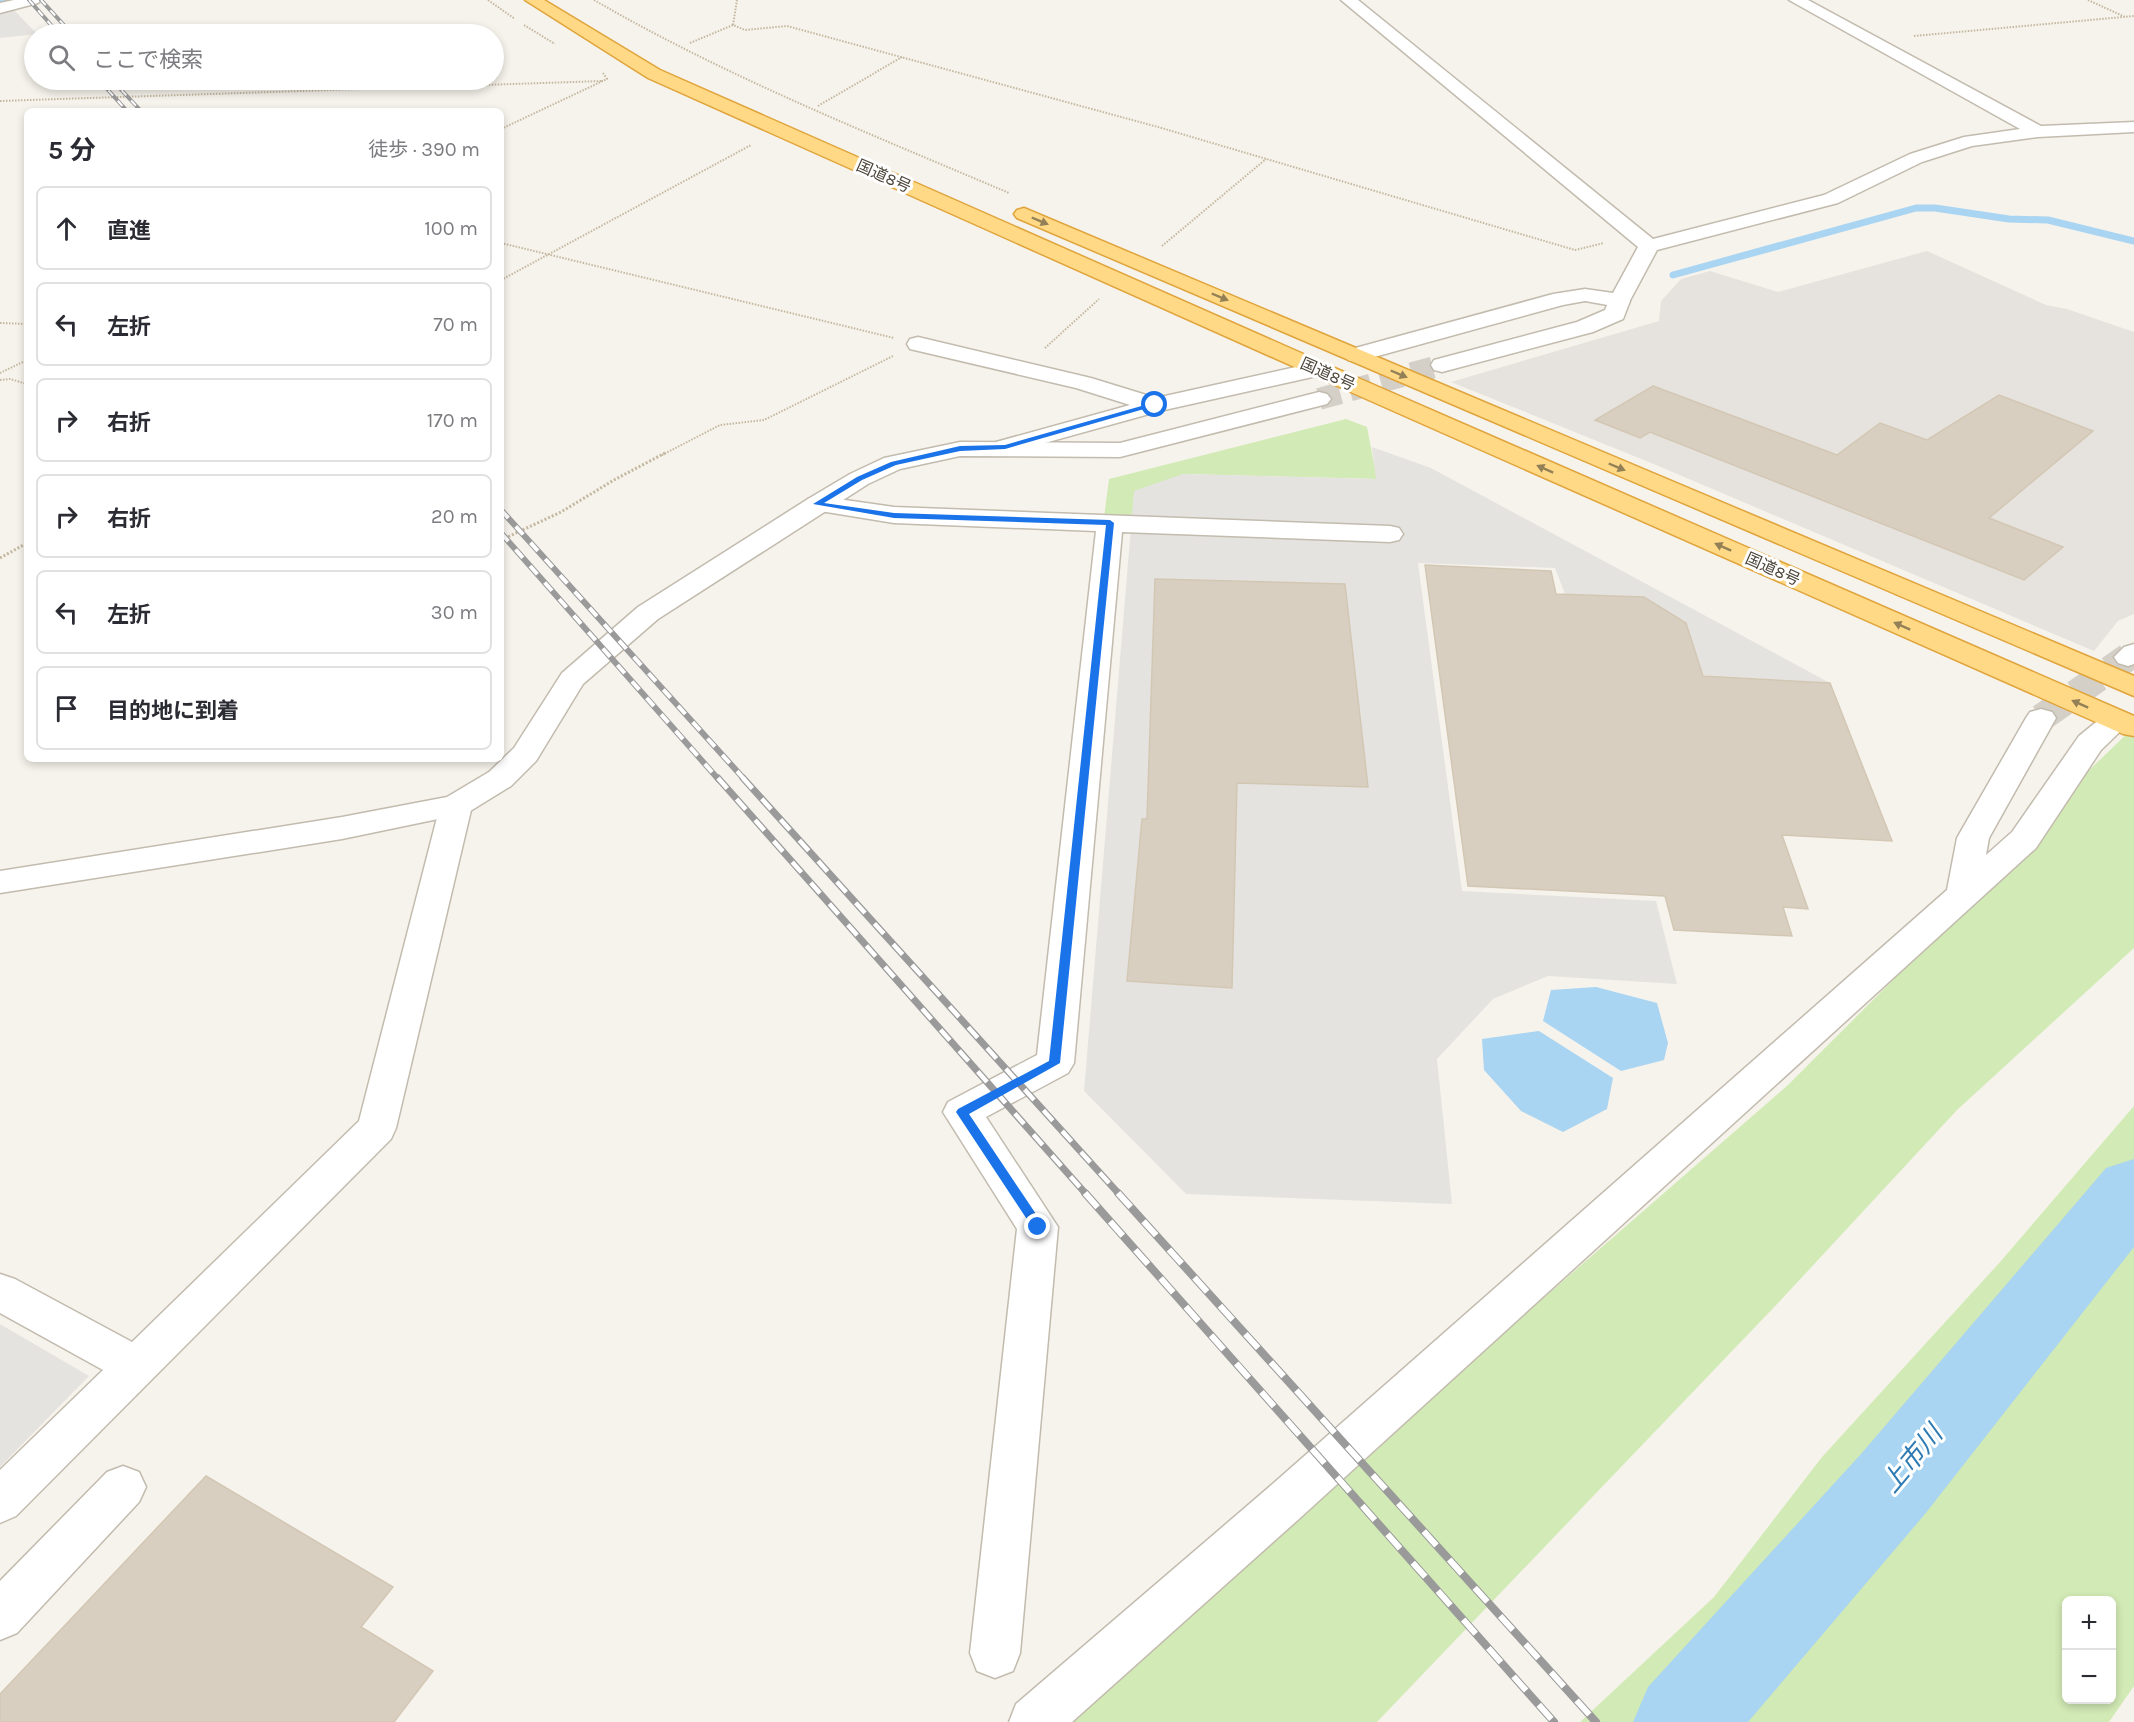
<!DOCTYPE html>
<html lang="ja">
<meta charset="utf-8">
<style>
body{margin:0;font-family:Karla,"Noto Sans JP",sans-serif;background:#f2f2f3;color:#2b2b33}
.controls{position:absolute;right:18px;bottom:18px;display:grid;overflow:hidden;border-radius:9px;box-shadow:0 3px 9px #0003}
.controls button{width:54px;height:54px;display:grid;place-items:center;padding:0;border:0;border-bottom:2px solid #e1e1e2;background:#fff;color:#2b2b33;font:30px sans-serif}
.stop{position:absolute;width:18px;height:18px;margin:-14px;border:4px solid #1a73e8;border-radius:50%;background:#fff}
.stop.end{background:#1a73e8;border-color:#fff;box-shadow:0 2px 6px #0008}
.list{margin:0;padding:0;list-style:none}
h2{display:flex;justify-content:space-between;align-items:center;height:78px;margin:0;padding:0 24px;font-size:26px}
h2 small{font-size:20px;font-weight:400;color:#7c7c81}
.list li{display:grid;grid-template-columns:39px 1fr auto;gap:18px;align-items:center;box-sizing:border-box;height:84px;margin:0 12px 12px;padding:0 12px;border:2px solid #e1e1e2;border-radius:9px}
.list b{display:block;font-size:22px;white-space:nowrap}
.list em{font-size:20px;font-style:normal;color:#7c7c81}
.icon{flex:none;width:33px;height:33px;fill:none;stroke:currentColor;stroke-width:2;stroke-linecap:round;stroke-linejoin:round}
.map{position:relative;flex:none;width:2134px;height:1722px;overflow:hidden}
.search{position:absolute;background:#fff;box-shadow:0 3px 9px #0003;left:24px;top:24px;width:480px;height:66px;display:flex;align-items:center;gap:15px;box-sizing:border-box;padding:0 21px;border-radius:33px;color:#7c7c81;font-size:22px}
.panel{position:absolute;background:#fff;box-shadow:0 3px 9px #0003;left:24px;top:108px;width:480px;height:654px;border-radius:9px}
.map>svg:first-child{display:block}
.industrial{fill:#e6e2dd}
.green{fill:#d2eab5;fill-rule:evenodd}
.parking{fill:#e5e3e0;fill-rule:evenodd}
.water{fill:#a9d4f2}
.lines{fill:none;stroke-linecap:round;stroke-linejoin:round}
.stream-far1{stroke:#a9d4f2;stroke-width:5}
.stream{stroke:#a9d4f2;stroke-width:7}
.river{fill:#a9d4f2;fill-rule:evenodd}
.building{fill:#d8cfc1;stroke:#d3c7b4;stroke-width:1.5}
.minor-tunnel{stroke:#d4d0c8;stroke-width:28;stroke-dasharray:28 14;stroke-linecap:butt}
.tertiary-tunnel{stroke:#d4d0c8;stroke-width:22;stroke-dasharray:22 10;stroke-linecap:butt}
.minor-casing{stroke:#c2bbae;stroke-width:3}
.tertiary-casing{stroke:#c2bbae;stroke-width:3}
.trunk-casing{stroke:#e0a43c;stroke-width:3}
.path-far1{stroke:#c4b79f;stroke-width:2;stroke-dasharray:1.5 1.5;stroke-linecap:butt}
.path{stroke:#c4b79f;stroke-width:3;stroke-dasharray:2 2;stroke-linecap:butt}
.minor{fill:#fff;fill-rule:evenodd}
.tertiary{fill:#fff;fill-rule:evenodd}
.trunk{fill:#ffd985;fill-rule:evenodd}
.rail-far3-casing{stroke:#9a9a9a;stroke-width:4}
.rail-far2-casing{stroke:#9a9a9a;stroke-width:6}
.rail-far1-casing{stroke:#9a9a9a;stroke-width:7}
.rail-casing{stroke:#9a9a9a;stroke-width:8}
.rail-far3{stroke:#fff;stroke-width:2;stroke-dasharray:7;stroke-linecap:butt}
.rail-far2{stroke:#fff;stroke-width:4;stroke-dasharray:11;stroke-linecap:butt}
.rail-far1{stroke:#fff;stroke-width:4.5;stroke-dasharray:14;stroke-linecap:butt}
.rail{stroke:#fff;stroke-width:6;stroke-dasharray:19;stroke-linecap:butt}
.oneway{fill:#938057}
.route{fill:#1a73e8}
.labels{text-anchor:middle;dominant-baseline:central;stroke-width:6;stroke-linejoin:round;paint-order:stroke}
.far-street-label{font-size:16px;fill:#4b4439;stroke:#fff}
.near-water-label{font-size:26px;font-style:italic;fill:#2e7ab2;stroke:#fff}
</style>
<div class="map">
<svg width="2134" height="1722" viewBox="0 0 2134 1722">
<rect width="100%" height="100%" fill="#f6f3ec"/>
<path class="industrial" d="M1927,251l119,54 21,4 67,23v282l-16,7 -24,30 -438,-186 -205,-83 208,-61 2,-20 20,-22 29,-8 68,21z"/>
<path class="green" d="M1346,419l21,8 10,52 -194,-5 -51,45 -28,-1 5,-39z
M2134,727v221l-177,162 -178,192 -402,420h-316l53,-50 674,-587 177,-177 118,-132z
M2134,1106v580l-25,36h-529l134,-125 108,-140 179,-196zM2112,1600v100h-46v-100z"/>
<path class="parking" d="M12,8l25,26 -37,4v-27z
M1372,447l59,21 399,215 -127,-8 -17,-52 -42,-26 -79,-3 -10,-26 -137,-5 44,328 194,10 21,83 -129,-8 -55,23 -56,60 15,145 -266,-10 -102,-103 50,-600 49,-17 193,5zM1155,579l189,5 24,203 -219,-7zM1142,819l94,6 -5,163 -103,-7z
M0,1324l89,52 -89,91z"/>
<path class="water" d="M1596,987l61,16 11,40 -4,17 -43,11 -78,-50 8,-31z
M1539,1031l74,47 -6,31 -44,23 -42,-21 -37,-41 -2,-31z"/>
<g class="lines">
<path class="stream-far1" d="M0,1l12,-1"/>
<path class="stream" d="M1673,275l243,-67h19l74,11 39,1 86,21"/>
<path class="river" d="M2134,1159v88l-209,267 -177,208h-115l15,-35 213,-233 245,-286z"/>
</g>
<path class="building" d="M1653,386l184,69 43,-32 47,17 72,-45 94,36 -104,87 74,29 -39,33 -374,-148 -10,6 -45,-18z
M1425,565l126,6 5,23 88,3 42,26 17,53 127,7 62,158 -110,-6 26,74 -25,-2 9,29 -118,-6 -9,-34 -197,-10z
M1155,579l190,5 23,203 -131,-4 -5,205 -105,-7 15,-162h5z
M206,1476l187,111 -32,40 72,44 -39,51h-394v-28z"/>
<g class="lines">
<path class="minor-tunnel" d="M2041,718l87,-61"/>
<path class="tertiary-tunnel" d="M1319,399l123,-34"/>
<defs>
<path id="minor" d="M14,0h27l-3,3 -38,10v-10z
M1341,0h17l295,239 171,-44 86,-41 54,-17 56,-8 -231,-129h19l233,126 93,-4v10l-96,5 -66,9 -50,16 -84,41 -181,47 -30,56 -8,1 -34,-6 -22,4 -207,57 -8,-2 -3,-5 3,-5 205,-56 32,-5 28,4 25,-46z
M918,337l173,41 65,20 162,-36 8,2 3,5 -3,5 -166,37 -155,43 -9,-2 -3,-5 3,-5 134,-37 -54,-17 -166,-39 -3,-5 3,-5z
M817,496l77,11 496,19 9,2 4,6 -4,6 -9,2 -268,-10 -48,531 -6,10 -82,44 72,110 -38,426 -7,18 -18,7 -18,-7 -7,-18 47,-424 -74,-117 5,-10 89,-47 59,-524 -202,-8 -86,-14 -4,-5 4,-5z
M2134,644v20l-6,2 -10,-3 -4,-6 10,-10z
M2041,709l11,3 4,6 -67,120 -3,17 26,-23 67,-96 27,-22 11,-3 11,3 4,6 -31,30 -65,98 -736,670 -228,204h-63l7,-18 252,-216 679,-598 10,-52 69,-120 4,-6z
M456,796l11,3 5,7 -76,322 -5,11 -375,377 -16,7v-53l103,-100 -103,-57v-39l15,5 117,63 227,-221 81,-315 5,-7z
M123,1466l16,6 7,15 -7,15 -122,131 -17,7v-59l107,-109z"/>
<path id="tertiary" d="M1619,295l8,1 3,5 -7,18 -30,13 -151,40 -8,-2 -3,-5 3,-5 143,-38 28,-12 6,-14z
M1319,392l8,2 4,5 -4,5 -207,53 -160,-1 -60,13 -32,15 -210,135 -75,65 -47,77 -25,25 -44,27 -125,26 -342,54v-22l342,-54 105,-20 42,-25 25,-24 48,-75 76,-66 170,-108 42,-25 34,-16 76,-16 160,1z"/>
<path id="trunk" d="M525,0h19l116,70 666,294 808,352v20l-11,-2 -813,-360 -662,-296z
M1024,208l1110,468v20l-1117,-478 -3,-4 3,-4z"/>
</defs>
<use href="#minor" class="minor-casing"/>
<use href="#tertiary" class="tertiary-casing"/>
<use href="#trunk" class="trunk-casing"/>
<path class="path-far1" d="M488,0l27,19
M594,0c133,77 274,133 415,193
M2088,0l37,17
M524,25l31,19
M733,25l4,-25
M1914,36l220,-20
M690,43l43,-18 12,5 42,-4 371,101 417,123 29,-7
M0,101l603,-20
M818,106l84,-49
M501,129l106,-50 -4,-6
M501,243l393,95
M1162,246l104,-87
M501,280l250,-135
M0,323l27,1
M1045,348l54,-49
M0,373l27,-13
M0,380l10,-1 17,5
M662,455l58,-30 44,-5 129,-64"/>
<path class="path" d="M501,540l60,-28 53,-32 51,-27
M0,558l27,-15"/>
<use href="#minor" class="minor"/>
<use href="#tertiary" class="tertiary"/>
<use href="#trunk" class="trunk"/>
<defs>
<path id="rail-far3" d="M29,0l30,34
M41,0l31,34
M99,80l28,31
M112,80l29,31"/>
<path id="rail-far2" d="M501,510l244,270
M501,533l218,247"/>
<path id="rail-far1" d="M718,778l368,416
M743,778l376,416"/>
<path id="rail" d="M1085,1193l469,529
M1118,1193l478,529"/>
</defs>
<use href="#rail-far3" class="rail-far3-casing"/>
<use href="#rail-far2" class="rail-far2-casing"/>
<use href="#rail-far1" class="rail-far1-casing"/>
<use href="#rail" class="rail-casing"/>
<use href="#rail-far3" class="rail-far3"/>
<use href="#rail-far2" class="rail-far2"/>
<use href="#rail-far1" class="rail-far1"/>
<use href="#rail" class="rail"/>
</g>
<defs><path id="oneway-solid" d="M-6-.8H1V-3.2L6.5 0L1 3.2V.8H-6Z" transform="scale(1.5)"/></defs>
<g class="oneway">
<use href="#oneway-solid" transform="translate(1040 221) rotate(23)"/>
<use href="#oneway-solid" transform="translate(1220 297) rotate(23)"/>
<use href="#oneway-solid" transform="translate(1399 374) rotate(23)"/>
<use href="#oneway-solid" transform="translate(1617 467) rotate(23)"/>
<use href="#oneway-solid" transform="translate(1545 469) rotate(-156)"/>
<use href="#oneway-solid" transform="translate(1723 547) rotate(-156)"/>
<use href="#oneway-solid" transform="translate(1902 626) rotate(-156)"/>
<use href="#oneway-solid" transform="translate(2080 704) rotate(-156)"/>
</g>
<path class="route" d="M1152,403l6,2 -153,44 -45,2 -64,14 -34,15 -38,23 70,10 216,7 4,3 -54,540 -91,51 73,109 2,4 -6,5 -4,-2 -78,-118 2,-3 91,-48 57,-536 -212,-7 -81,-14 44,-27 34,-15 69,-16 45,-1z"/>
<g class="labels">
<g class="far-street-label">
<text transform="translate(884 176) rotate(24)">国道8号</text>
<text transform="translate(1328 374) rotate(24)">国道8号</text>
<text transform="translate(1773 569) rotate(24)">国道8号</text>
</g>
<g class="near-water-label">
<text transform="translate(1912 1459) rotate(-50)">上市川</text>
</g>
</g>
</svg>
<div class="controls">
<button>+</button>
<button>−</button>
</div>
<div class="stop" style="left:1155px;top:405px"></div>
<div class="stop end" style="left:1038px;top:1227px"></div>
<div class="search"><svg class="icon" aria-label="search" viewBox="0 0 24 24"><circle cx="10" cy="10" r="6"/><path d="M15 15l6 6"/></svg>ここで検索</div>
<section class="panel">
<h2>5 分<small>徒歩 · 390 m</small></h2>
<ul class="list">
<li><svg class="icon" aria-label="ahead" viewBox="0 0 24 24"><path d="M12 20V5M6 11l6-6 6 6"/></svg><div><b>直進</b></div><em>100 m</em></li>
<li><svg class="icon" aria-label="left" viewBox="0 0 24 24"><path d="M17 20v-9H6M10 6l-5 5 5 5"/></svg><div><b>左折</b></div><em>70 m</em></li>
<li><svg class="icon" aria-label="right" viewBox="0 0 24 24"><path d="M7 20v-9h11M14 6l5 5-5 5"/></svg><div><b>右折</b></div><em>170 m</em></li>
<li><svg class="icon" aria-label="right" viewBox="0 0 24 24"><path d="M7 20v-9h11M14 6l5 5-5 5"/></svg><div><b>右折</b></div><em>20 m</em></li>
<li><svg class="icon" aria-label="left" viewBox="0 0 24 24"><path d="M17 20v-9H6M10 6l-5 5 5 5"/></svg><div><b>左折</b></div><em>30 m</em></li>
<li><svg class="icon" aria-label="arrive" viewBox="0 0 24 24"><path d="M6 21V4h12l-3 4 3 4H6"/></svg><div><b>目的地に到着</b></div></li>
</ul>
</section>
</div>
